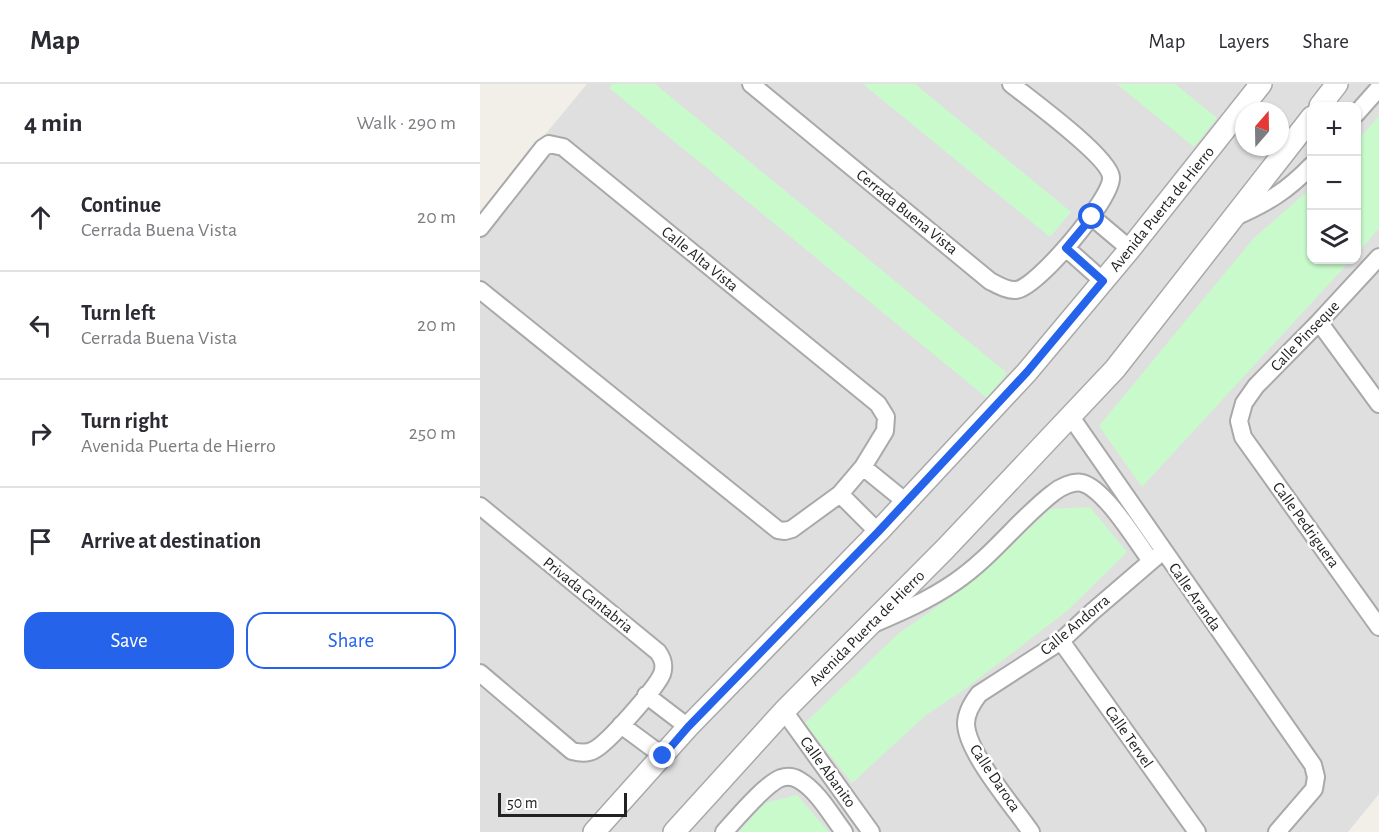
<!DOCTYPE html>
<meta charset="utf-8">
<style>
body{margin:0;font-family:"Alegreya Sans",sans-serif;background:#f7f7f7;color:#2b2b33}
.controls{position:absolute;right:18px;top:18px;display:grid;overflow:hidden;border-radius:12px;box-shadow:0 2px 4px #0004}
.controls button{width:54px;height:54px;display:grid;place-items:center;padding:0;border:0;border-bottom:2px solid #e1e1e2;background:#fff;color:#2b2b33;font:30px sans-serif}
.compass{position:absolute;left:755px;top:18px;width:54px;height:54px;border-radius:50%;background:#fff;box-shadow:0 2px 4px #0004;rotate:20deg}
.scale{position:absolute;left:18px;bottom:15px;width:129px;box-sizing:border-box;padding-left:6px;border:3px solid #222;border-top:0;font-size:16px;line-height:21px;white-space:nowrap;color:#222;-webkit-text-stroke:4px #fff;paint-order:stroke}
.stop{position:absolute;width:18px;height:18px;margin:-14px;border:4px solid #2563eb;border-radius:50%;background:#fff}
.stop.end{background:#2563eb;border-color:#fff;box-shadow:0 2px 6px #0008}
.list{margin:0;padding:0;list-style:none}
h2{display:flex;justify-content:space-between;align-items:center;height:78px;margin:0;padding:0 24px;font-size:26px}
h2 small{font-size:20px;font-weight:400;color:#7c7c81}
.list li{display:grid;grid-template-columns:39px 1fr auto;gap:18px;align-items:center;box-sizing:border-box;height:108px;padding:0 24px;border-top:2px solid #e1e1e2}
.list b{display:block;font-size:22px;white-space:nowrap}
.list p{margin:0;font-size:20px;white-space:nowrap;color:#7c7c81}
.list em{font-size:20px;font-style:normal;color:#7c7c81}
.actions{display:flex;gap:12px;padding:18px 24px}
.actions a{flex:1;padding:14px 0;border:2px solid #2563eb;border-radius:18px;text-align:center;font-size:21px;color:#2563eb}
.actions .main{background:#2563eb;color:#fff}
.icon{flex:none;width:33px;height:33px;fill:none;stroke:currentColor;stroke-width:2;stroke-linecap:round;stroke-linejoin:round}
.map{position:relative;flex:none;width:899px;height:748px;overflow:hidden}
header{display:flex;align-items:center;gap:36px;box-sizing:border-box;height:84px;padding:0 30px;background:#fff;border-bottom:2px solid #e1e1e2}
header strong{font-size:28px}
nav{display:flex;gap:33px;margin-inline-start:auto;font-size:21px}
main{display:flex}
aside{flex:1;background:#fff}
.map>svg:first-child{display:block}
.residential{fill:#e0dfdf;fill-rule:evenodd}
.park{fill:#c8facc}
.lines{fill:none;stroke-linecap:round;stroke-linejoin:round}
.minor-casing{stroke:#a9a9a9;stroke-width:20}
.tertiary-casing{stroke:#a9a9a9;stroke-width:24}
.minor{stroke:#fff;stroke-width:16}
.tertiary{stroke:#fff;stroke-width:21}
.route{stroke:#2563eb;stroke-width:8}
.labels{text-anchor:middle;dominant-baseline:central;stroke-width:5;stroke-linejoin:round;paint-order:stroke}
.street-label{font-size:16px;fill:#222;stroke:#fff}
</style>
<header>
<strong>Map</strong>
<nav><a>Map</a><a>Layers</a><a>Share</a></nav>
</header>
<main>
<aside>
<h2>4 min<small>Walk · 290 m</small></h2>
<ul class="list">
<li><svg class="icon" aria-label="ahead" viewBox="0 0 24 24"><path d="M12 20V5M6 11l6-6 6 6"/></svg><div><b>Continue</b><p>Cerrada Buena Vista</p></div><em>20 m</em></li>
<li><svg class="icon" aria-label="left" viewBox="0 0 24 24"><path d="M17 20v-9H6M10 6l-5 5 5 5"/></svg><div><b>Turn left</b><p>Cerrada Buena Vista</p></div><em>20 m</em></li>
<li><svg class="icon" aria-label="right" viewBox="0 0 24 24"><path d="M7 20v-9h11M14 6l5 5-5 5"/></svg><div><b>Turn right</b><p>Avenida Puerta de Hierro</p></div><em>250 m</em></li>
<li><svg class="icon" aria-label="arrive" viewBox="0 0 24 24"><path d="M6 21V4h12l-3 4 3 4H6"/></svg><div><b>Arrive at destination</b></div></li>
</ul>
<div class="actions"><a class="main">Save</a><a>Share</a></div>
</aside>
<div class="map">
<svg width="899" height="748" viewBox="0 0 899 748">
<rect width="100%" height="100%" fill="#f2efe9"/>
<path class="residential" d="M107,0h792v710l-31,38h-868v-619zM832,22h44v154h-44zM764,27h36v36h-36z"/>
<path class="park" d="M132,0h43l352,289 -20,25 -378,-310z
M383,0h52l156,128 -21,25z
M637,0h58l42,34 -23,29z
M899,32v112l-22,26v-113z
M831,104l1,72h39l-209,227 -43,-61 154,-187z
M610,423l37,45 -60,59 -102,78 -39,26 -74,68 -47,-60 93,-89 77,-54 75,-71z
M317,711l32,37h-90l26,-29z"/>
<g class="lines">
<defs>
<path id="minor" d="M271,0l239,197c8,4 18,10 26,9 20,-1 97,-92 95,-113 -2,-20 -81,-78 -100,-93
M876,30l23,-26
M612,133l38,32
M755,133c32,-14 52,-26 77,-52
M0,144l63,-80 6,-4 14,3 315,257 8,13 -1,14 -22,36 -23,27 -48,35 -7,2 -7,-1 -298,-240
M586,164l37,33
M899,173l-60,65 -63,64 -12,17 -5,18 4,16 136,190
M839,238l60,82
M591,333l242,348 3,12 -2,12 -37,43
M383,383l43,35
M360,410l38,38
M0,422l178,146c5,7 7,13 4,22 -6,14 -54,69 -68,76 -7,4 -14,3 -22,1l-92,-78
M393,540c28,-12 56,-24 82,-42 37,-25 63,-62 98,-89 7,-6 20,-12 29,-10 23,6 54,58 69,78
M581,557l136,191
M166,611l42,32
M304,627l87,121
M141,641l42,31
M244,748c12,-13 41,-48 57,-54 6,-2 13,-1 18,2 19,11 32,35 45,52
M551,748c-17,-25 -64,-79 -65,-108 0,-11 6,-21 13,-30l82,-53 31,-29 71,-61"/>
<path id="tertiary" d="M840,22l17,-22
M114,748l94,-105 190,-195 149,-160 103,-123 131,-165
M194,748l110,-121 162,-163 169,-179 197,-252"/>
</defs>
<use href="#minor" class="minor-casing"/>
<use href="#tertiary" class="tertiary-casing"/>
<use href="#minor" class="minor"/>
<use href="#tertiary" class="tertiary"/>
</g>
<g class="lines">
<path class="route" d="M183,672l25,-29 190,-195 149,-160 76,-91 -37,-33 26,-31"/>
</g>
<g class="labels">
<g class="street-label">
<text transform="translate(682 125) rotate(-51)">Avenida Puerta de Hierro</text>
<text transform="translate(427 128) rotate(39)">Cerrada Buena Vista</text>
<text transform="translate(220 175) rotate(39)">Calle Alta Vista</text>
<text transform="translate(825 252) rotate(-46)">Calle Pinseque</text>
<text transform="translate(826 441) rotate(54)">Calle Pedriguera</text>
<text transform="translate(108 511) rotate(39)">Privada Cantabria</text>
<text transform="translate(715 513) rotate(55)">Calle Aranda</text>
<text transform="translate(595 541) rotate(-40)">Calle Andorra</text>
<text transform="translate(387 544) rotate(-45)">Avenida Puerta de Hierro</text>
<text transform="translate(649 653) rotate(55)">Calle Tervel</text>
<text transform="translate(348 688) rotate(54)">Calle Abanito</text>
<text transform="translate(515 694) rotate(56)">Calle Daroca</text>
</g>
</g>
</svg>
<div class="controls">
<button>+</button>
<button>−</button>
<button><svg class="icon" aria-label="layers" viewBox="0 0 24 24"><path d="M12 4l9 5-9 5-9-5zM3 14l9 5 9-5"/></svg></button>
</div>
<svg class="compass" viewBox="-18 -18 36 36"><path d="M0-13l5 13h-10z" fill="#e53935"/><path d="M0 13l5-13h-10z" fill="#7c7c81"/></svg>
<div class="scale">50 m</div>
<div class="stop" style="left:612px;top:133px"></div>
<div class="stop end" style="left:183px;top:672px"></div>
</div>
</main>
